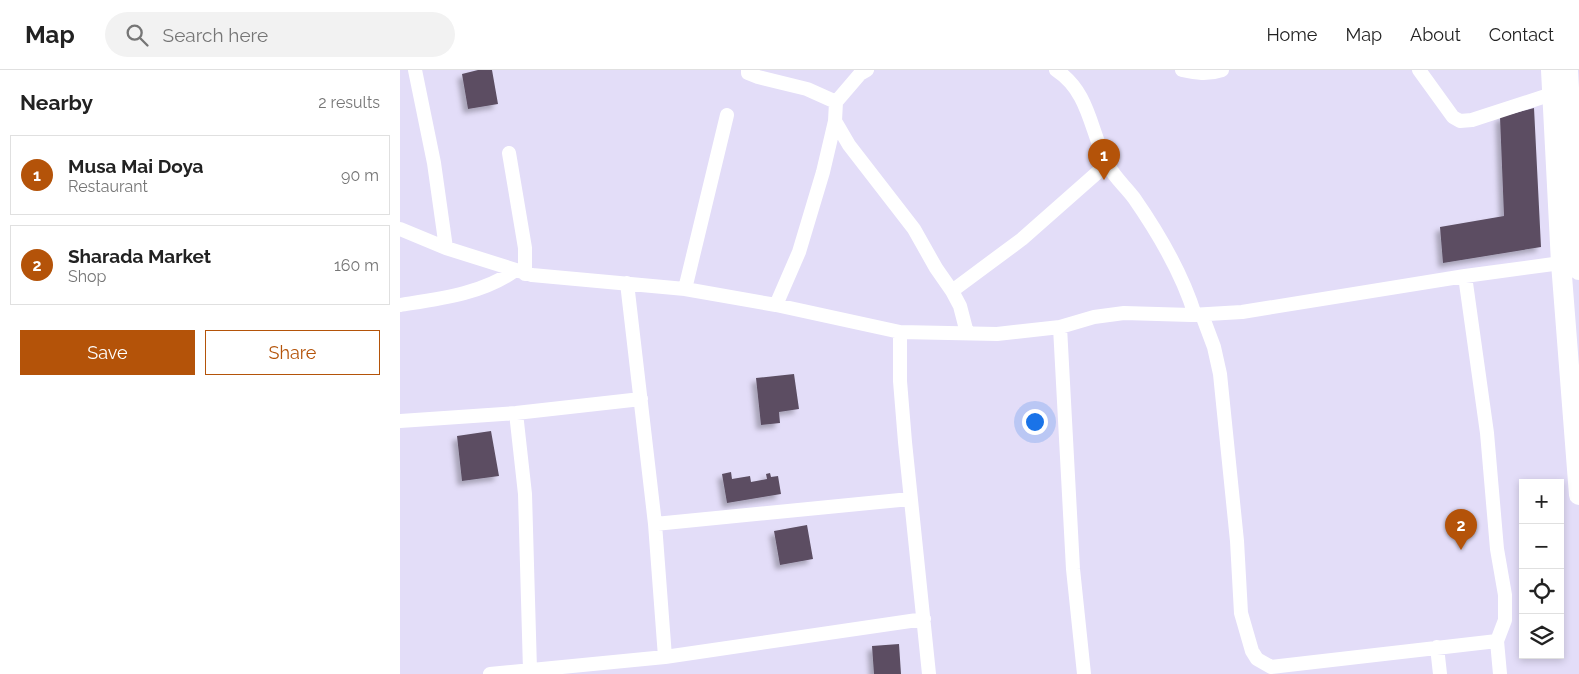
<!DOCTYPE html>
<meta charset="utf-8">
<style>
body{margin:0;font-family:Raleway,sans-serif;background:#f2f2f2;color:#222}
.controls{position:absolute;right:15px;bottom:15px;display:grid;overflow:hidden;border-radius:0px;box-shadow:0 2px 8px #0003}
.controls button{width:45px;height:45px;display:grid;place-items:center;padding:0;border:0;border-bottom:1px solid #e0e0e0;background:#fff;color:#222;font:25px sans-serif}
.you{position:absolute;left:634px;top:351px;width:18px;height:18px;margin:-12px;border:4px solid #fff;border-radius:50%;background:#1a73e8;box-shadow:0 0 0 8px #1a73e833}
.badge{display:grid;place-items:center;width:32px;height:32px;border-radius:50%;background:#b45309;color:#fff;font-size:16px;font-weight:700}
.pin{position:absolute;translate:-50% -41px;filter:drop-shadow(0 1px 2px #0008)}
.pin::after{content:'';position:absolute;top:26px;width:18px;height:15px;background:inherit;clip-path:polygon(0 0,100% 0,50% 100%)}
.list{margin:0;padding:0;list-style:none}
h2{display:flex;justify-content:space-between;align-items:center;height:65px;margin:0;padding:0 20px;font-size:21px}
h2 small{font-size:16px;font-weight:400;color:#767676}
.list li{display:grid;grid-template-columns:32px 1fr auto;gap:15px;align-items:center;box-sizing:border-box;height:80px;margin:0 10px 10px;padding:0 10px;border:1px solid #e0e0e0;border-radius:0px}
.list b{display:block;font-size:19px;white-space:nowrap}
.list p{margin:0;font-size:16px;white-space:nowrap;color:#767676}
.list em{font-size:16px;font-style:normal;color:#767676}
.actions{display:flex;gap:10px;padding:15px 20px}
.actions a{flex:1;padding:11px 0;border:1px solid #b45309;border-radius:0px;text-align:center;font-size:18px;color:#b45309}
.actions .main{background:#b45309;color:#fff}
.icon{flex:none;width:28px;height:28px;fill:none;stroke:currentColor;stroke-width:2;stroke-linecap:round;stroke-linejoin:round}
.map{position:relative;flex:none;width:1179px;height:604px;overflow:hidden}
header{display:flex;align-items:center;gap:30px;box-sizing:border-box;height:70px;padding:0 25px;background:#fff;border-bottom:1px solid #e0e0e0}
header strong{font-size:24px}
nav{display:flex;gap:28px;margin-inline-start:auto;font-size:18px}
.search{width:350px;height:45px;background:#f2f2f2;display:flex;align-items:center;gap:12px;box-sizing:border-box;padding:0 18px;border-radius:28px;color:#767676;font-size:19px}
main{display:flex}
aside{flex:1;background:#fff}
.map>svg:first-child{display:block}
.building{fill:#5b4e62;filter:url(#shadow)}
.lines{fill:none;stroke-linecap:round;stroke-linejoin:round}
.street{stroke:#fff;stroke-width:14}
.secondary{stroke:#fff;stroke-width:20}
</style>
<header>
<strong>Map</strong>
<div class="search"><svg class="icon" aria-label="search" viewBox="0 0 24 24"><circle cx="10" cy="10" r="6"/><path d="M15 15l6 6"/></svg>Search here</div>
<nav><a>Home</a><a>Map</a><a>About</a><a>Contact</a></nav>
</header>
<main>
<aside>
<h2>Nearby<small>2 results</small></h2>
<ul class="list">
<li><span class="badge">1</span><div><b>Musa Mai Doya</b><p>Restaurant</p></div><em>90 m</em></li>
<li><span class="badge">2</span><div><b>Sharada Market</b><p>Shop</p></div><em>160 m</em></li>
</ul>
<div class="actions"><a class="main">Save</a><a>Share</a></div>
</aside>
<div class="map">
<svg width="1179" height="604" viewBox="0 0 1179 604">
<defs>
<filter id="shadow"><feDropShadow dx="-4.5" dy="4.5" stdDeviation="2.5" flood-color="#0004"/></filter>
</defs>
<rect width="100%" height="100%" fill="#e3ddf8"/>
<path class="building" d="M78,0h14l6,34 -30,5 -6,-35z
M1134,38l7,139 -98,16 -3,-36 64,-11 -4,-99z
M394,304l5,35 -20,3 1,11 -19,2 -5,-47z
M91,361l8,45 -37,5 -5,-45z
M331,402l1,7 18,-3 1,6 16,-3 -1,-5 4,-1 1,4 7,-1 3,18 -54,9 -5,-29z
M407,455l6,34 -33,6 -6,-34z
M499,574l2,30h-27l-2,-28z"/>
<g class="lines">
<path class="street" d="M15,0l19,93 12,85
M348,0v3l10,4 49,12 29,13 -1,19 14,24 65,84 22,39 16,23 8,15 7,27
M656,0c35,23 34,63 52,95 7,13 17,21 26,33 25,36 48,75 61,117
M782,0c14,3 25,5 40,0
M1019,0l34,47 7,4 12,-1 80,-26
M436,32l24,-28 7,-4
M109,83l16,95v26
M0,159l46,19 86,27 153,14 91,16 124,27 97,2 63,-7 34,-10 30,-4 67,2 51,-3 223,-36 96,-13
M1065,206l22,157 10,116 8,46v25l-8,21 3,33
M227,213l28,241 10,133
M285,219l42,-174
M552,221l70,-52 85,-75
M0,235c38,-6 82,-11 114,-34
M376,235l23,-53 24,-80 12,-51
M802,245l12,32 6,27 17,167 4,72 11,38 5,8 14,8 226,-26
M660,257l13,242 11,105
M500,262v49l5,61 24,232
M116,343l9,81 5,176
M0,351l116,-8 125,-14
M255,454l255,-25
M1037,577l3,27
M90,604l175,-17 259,-38"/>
<path class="secondary" d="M1151,0l10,193 18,232
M1168,0l11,200"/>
</g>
</svg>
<div class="controls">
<button>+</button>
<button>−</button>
<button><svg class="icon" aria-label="locate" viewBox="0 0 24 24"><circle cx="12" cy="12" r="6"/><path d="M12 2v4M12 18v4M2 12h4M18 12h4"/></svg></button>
<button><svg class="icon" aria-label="layers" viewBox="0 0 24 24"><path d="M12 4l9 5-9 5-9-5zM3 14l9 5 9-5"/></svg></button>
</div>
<div class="you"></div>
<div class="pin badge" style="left:704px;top:110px">1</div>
<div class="pin badge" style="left:1061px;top:480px">2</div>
</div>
</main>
